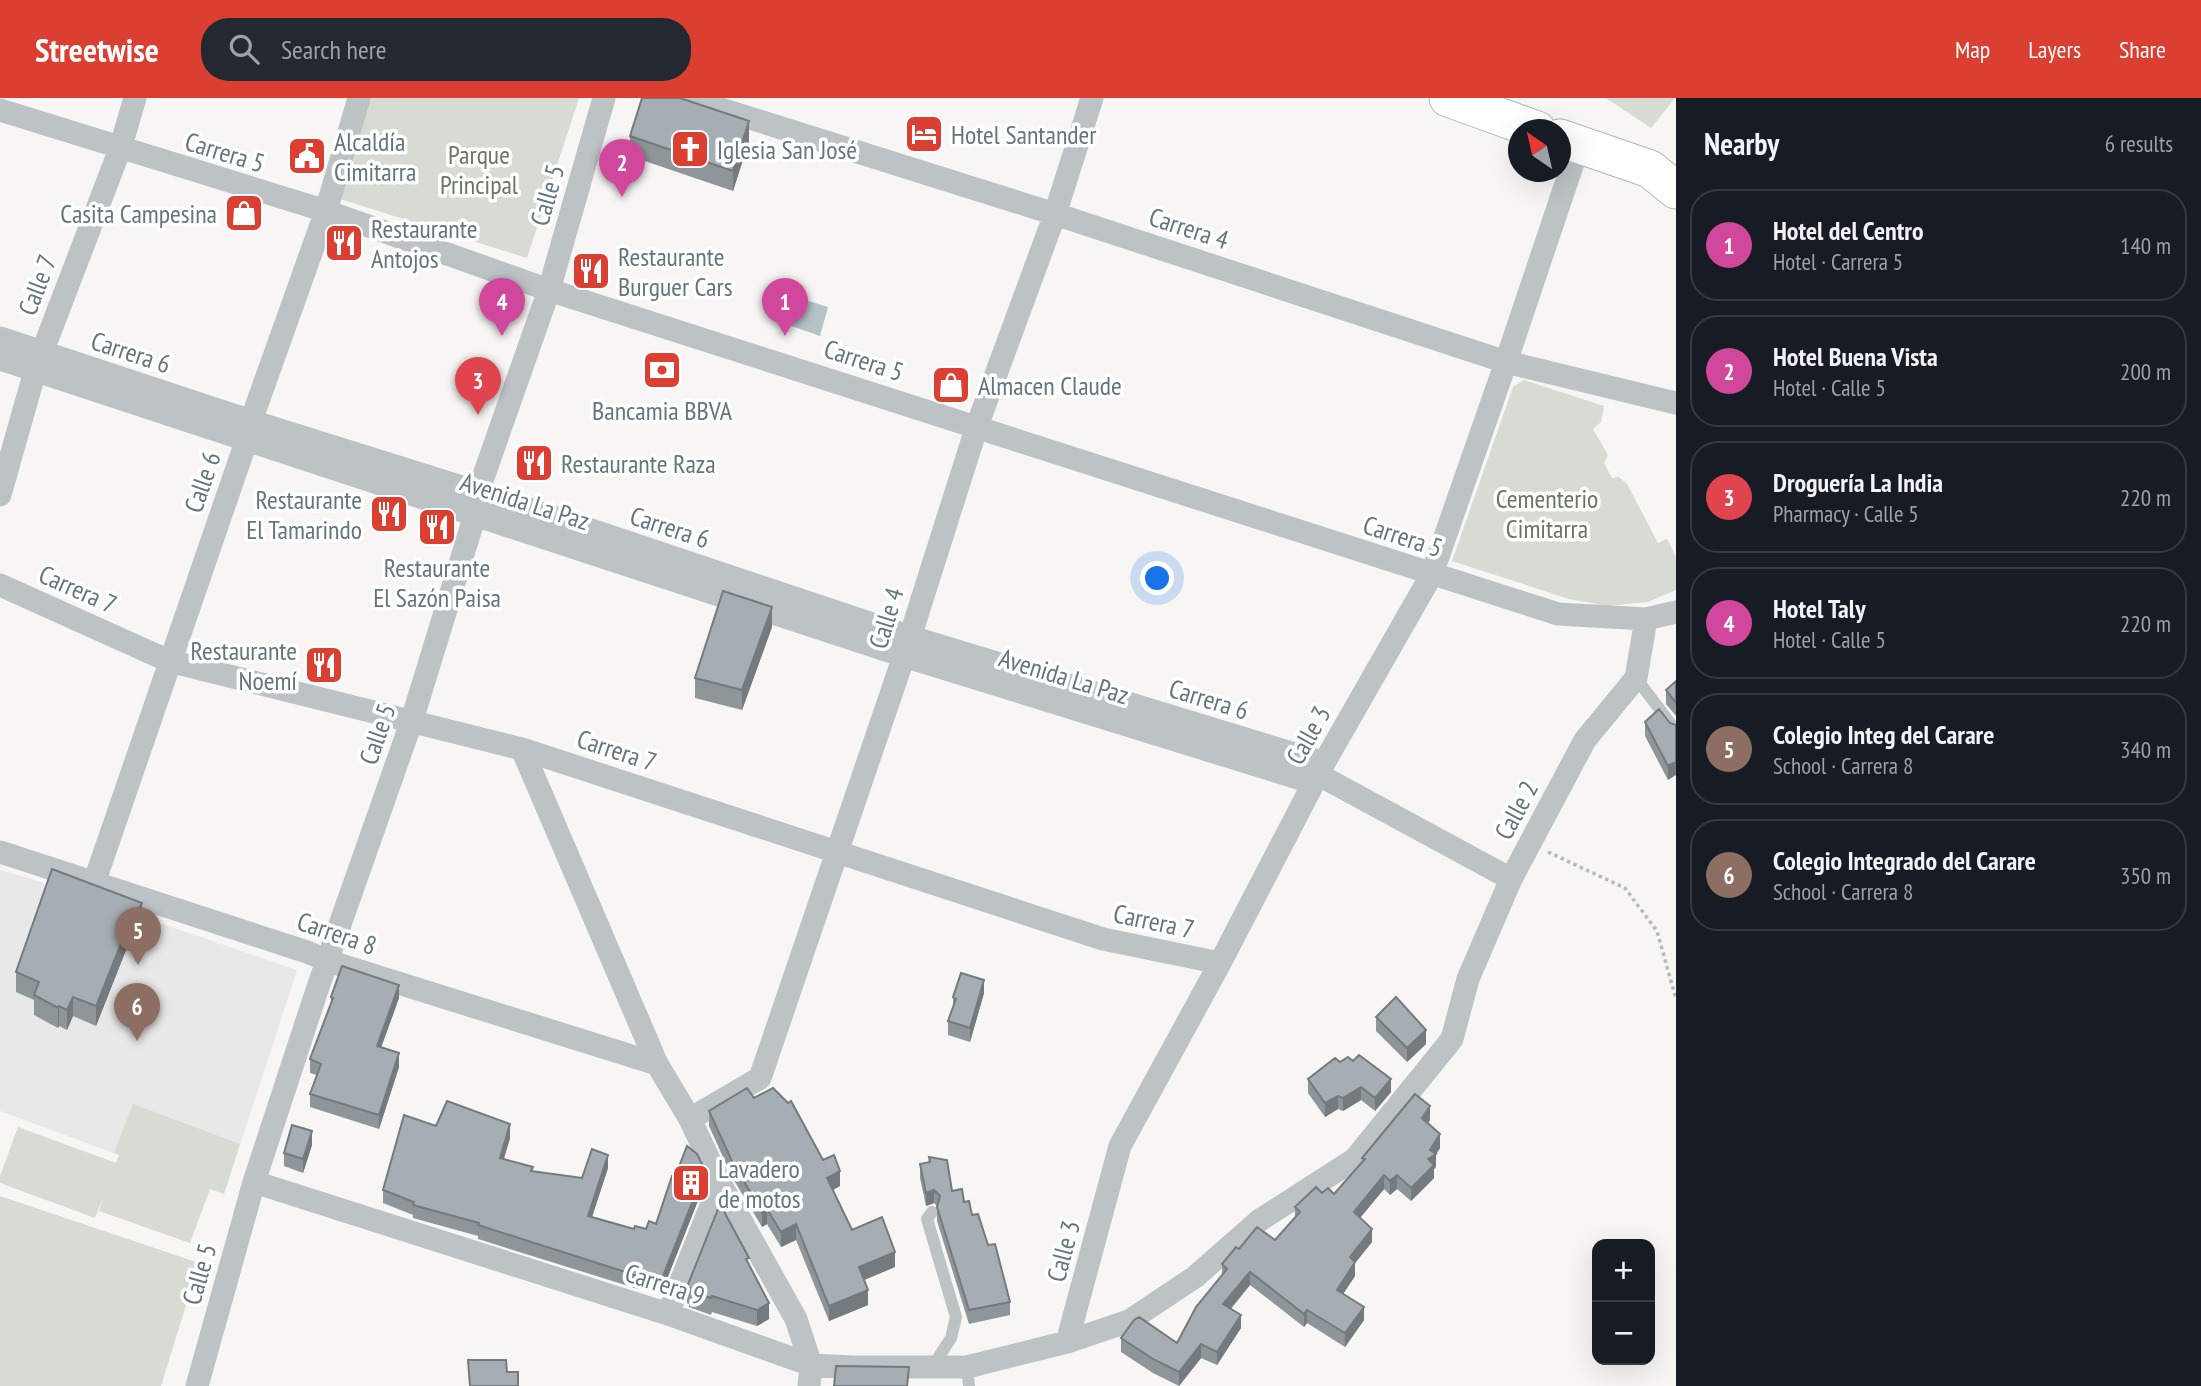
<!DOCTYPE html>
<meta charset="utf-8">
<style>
body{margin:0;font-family:"PT Sans Narrow",sans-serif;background:#242831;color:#f1f3f6}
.controls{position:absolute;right:21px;bottom:21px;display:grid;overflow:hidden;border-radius:14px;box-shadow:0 7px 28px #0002}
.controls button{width:63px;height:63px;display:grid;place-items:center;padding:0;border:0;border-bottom:2px solid #363941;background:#171b24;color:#f1f3f6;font:35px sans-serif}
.compass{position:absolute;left:1508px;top:21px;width:63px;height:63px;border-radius:50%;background:#171b24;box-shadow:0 7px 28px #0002;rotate:326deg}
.you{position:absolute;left:1158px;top:481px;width:24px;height:24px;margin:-18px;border:5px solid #fff;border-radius:50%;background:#1a73e8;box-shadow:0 0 0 10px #1a73e833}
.badge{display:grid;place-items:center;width:46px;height:46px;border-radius:50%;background:#da3f31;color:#fff;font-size:23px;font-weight:700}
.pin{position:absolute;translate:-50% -58px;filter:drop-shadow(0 2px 4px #0008)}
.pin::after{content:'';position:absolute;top:37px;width:24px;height:21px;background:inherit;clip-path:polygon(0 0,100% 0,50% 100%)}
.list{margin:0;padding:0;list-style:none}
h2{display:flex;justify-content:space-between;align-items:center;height:91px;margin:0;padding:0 28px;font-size:30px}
h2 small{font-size:23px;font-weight:400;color:#9ea1a6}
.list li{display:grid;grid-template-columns:46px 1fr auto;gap:21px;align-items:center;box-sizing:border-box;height:112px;margin:0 14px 14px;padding:0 14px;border:2px solid #363941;border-radius:28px}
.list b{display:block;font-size:26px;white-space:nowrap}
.list p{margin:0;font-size:23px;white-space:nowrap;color:#9ea1a6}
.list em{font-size:23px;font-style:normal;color:#9ea1a6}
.icon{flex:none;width:38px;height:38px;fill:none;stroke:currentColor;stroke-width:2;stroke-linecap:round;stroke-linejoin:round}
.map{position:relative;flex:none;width:1676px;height:1288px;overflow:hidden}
header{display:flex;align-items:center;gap:42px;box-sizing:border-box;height:98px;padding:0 35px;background:#da3f31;color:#fff}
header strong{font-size:33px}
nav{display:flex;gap:38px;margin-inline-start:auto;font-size:24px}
.search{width:490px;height:63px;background:#242831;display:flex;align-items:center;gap:18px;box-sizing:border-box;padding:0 24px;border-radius:28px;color:#9ea1a6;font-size:26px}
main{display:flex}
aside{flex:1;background:#171b24}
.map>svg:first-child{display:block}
.built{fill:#e7e8e7}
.green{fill:#d7dbd3}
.water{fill:#b4c3c5}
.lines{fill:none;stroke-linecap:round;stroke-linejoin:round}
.primary-casing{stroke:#b1b7ba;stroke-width:39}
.path{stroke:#b6babc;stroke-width:3.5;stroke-dasharray:3.5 3.5;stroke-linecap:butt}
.service{stroke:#bdc3c5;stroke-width:12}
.minor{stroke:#bdc3c5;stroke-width:23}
.primary{stroke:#fff;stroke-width:37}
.wall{fill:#8e969a}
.shaded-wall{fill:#747a7d}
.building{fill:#a5afb3;stroke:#747a7d;stroke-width:2}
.labels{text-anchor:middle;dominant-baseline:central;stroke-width:7;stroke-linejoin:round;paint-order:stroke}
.poi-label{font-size:26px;fill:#63767d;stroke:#fff;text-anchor:start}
.street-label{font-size:26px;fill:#63767d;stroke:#fff}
.park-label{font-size:26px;fill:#687662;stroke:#fff}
</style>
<header>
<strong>Streetwise</strong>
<div class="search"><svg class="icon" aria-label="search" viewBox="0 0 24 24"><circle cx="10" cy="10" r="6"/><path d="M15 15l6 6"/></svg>Search here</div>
<nav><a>Map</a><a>Layers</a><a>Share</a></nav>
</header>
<main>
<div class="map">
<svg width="1676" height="1288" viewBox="0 0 1676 1288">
<rect width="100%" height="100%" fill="#f7f6f4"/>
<path class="built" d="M0,772l32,9 265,91 -73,224 -224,-83z"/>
<path class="green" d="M371,0h208l-52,160 -190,-60z
M1606,0h69l-24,30z
M1524,282l80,26 -3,16 -8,7 15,26 -4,8 8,15 7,-1 8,7 31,59 9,-4 9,18v33l-28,12 -40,4 -39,-7 -117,-38 61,-174z
M133,1006l107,40 -16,50 -14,-5 -20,54 -91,-32 4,-13 -8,20 -95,-35v-7l18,-49 98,36 3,-8 -5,-2z
M0,1098l199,67 -38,123h-161z"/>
<path class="water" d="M783,195l45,14 -8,29 -43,-15z"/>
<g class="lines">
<defs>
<path id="primary" d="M1448,0l89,32
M1560,40l90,31 26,21"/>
</defs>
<use href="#primary" class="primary-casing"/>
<path class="path" d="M1548,754l77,36 32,43 19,68"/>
<path class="service" d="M1636,580l40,53
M932,1114l-5,7 29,98 -5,21 -18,28
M967,1269l2,19"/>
<path class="minor" d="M686,0l369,116 451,148 170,41
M0,12l326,101 223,79 1009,324 88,5 30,-7
M0,240l251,83 227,71 430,144 416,127
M0,261l904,297 410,127
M0,397l35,-124 85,-222 15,-51
M0,487l169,76 353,88 581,190 117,24
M522,651l135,315 33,55 30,64 76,136 15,46 -2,21
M1319,677l192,104
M0,754l307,100 21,9 329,103
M94,785l153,-444 4,-18 75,-210 33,-113
M690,1021l70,-41 144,-422 73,-230 78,-212 37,-116
M254,1084l414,132 143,51 42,2h114l100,-25 62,-21 66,-44 65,-57 95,-61 97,-120 16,-60 43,-100 74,-139 51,-62 10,-59
M668,1216l52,-131
M1067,1244l53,-196 100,-183 104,-200 108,-189 74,-212 73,-217
M197,1288l57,-204 64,-195 94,-267 63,-205 3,-23 71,-202 55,-192"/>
<use href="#primary" class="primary"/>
</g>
<path class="wall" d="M630,38l119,5 -16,50 -103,-35z
M772,529l-30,83 -47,-12v-20z
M1676,583v35l-10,-12v-14z
M1645,624l25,1 -2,57 -23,-44z
M142,825l-13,28 -3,-1 -30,76 -23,-10 -6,14 -8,-4 -1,2 -24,-13v-15l-18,-8v-20z
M984,895l-14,49 -22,-7v-14l5,-14v-10z
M331,899l68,1 -18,49 18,20 -20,62 -69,-22v-13l7,-19 -7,-2v-14l21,-55z
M1376,919l50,27 -19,18 -31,-31z
M1340,964l51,30 -16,19 -14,-11 -18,11 -5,-2 -13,8 -17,-24v-14z
M754,1000l69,62 17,26 -7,4 19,40 43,37 -31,13 4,25 -39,16 -33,-81 -15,7 -14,-23 -5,3 -30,-50 -23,-51v-15z
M1430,1022l-2,3 12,25 -4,6v13l-2,2v9l-23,23 -14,-12 -7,6 -6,-6 -24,29 12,24 -17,21v13l-12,18 21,26 -19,27 -38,-24 -3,4 -54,-42 -19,24 10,19 -24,37 -16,-7 -22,28 -26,-13 -32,-21v-14l56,5 45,-68v-11l53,-24 20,-23v-10l27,-14 12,1 28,-32v-4z
M436,1028l74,12 -6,21 29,12 49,7 26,-10 -16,49 42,12h12l10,-5 49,-41 -44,111 -22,-7 -1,2 -160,-50v-3l-65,-18v-3l-30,-12v-13z
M312,1047l-9,28 -19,-7v-13z
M929,1059l23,34 12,11 24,43 22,57v13l-41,9 -32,-103v-15l-3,-3 -8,3 -6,-28v-14l9,-2z
M749,1167l20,54 -12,7 -45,-14 -1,3 -22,-8v-3l-2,-1v-16z"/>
<path class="shaded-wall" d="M749,23v20l-16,50v-20z
M772,509v20l-30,83v-20z
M1676,664v13l-8,5v-14z
M142,805v20l-13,28v-20z
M126,833v19l-30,76v-20z
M984,882v13l-14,49v-14z
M399,887v13l-22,61v-13z
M73,899v19l-6,14v-20z
M59,908v20l-1,2v-20z
M1426,932v14l-19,18v-14z
M399,955v14l-20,62v-14z
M1391,981v13l-16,19v-13z
M1361,989v13l-18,11v-13z
M1338,998v13l-13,8v-14z
M1430,1008v14l-8,11v-13z
M510,1026v14l-10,33v-13z
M312,1033v14l-9,28v-14z
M1440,1036v14l-4,6v13l-2,2v9l-23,23v-13l17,-29 2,-9z
M608,1057v13l-20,61v-13z
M705,1072v13l-44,111v-13z
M840,1073v15l-13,7v-15z
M1384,1077v14l-30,36v-13z
M1397,1077v14l-7,6v-14z
M934,1092v13l-8,3v-13z
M767,1111v15l-5,3v-15z
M796,1126v16l-15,7v-15z
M1372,1131v13l-17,21v13l-18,27v-13l13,-33z
M895,1154v15l-36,15v-15z
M1250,1174v13l-27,32v-13z
M868,1192v15l-39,16v-15z
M769,1205v16l-12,7v-16z
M1364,1209v13l-19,27v-14z
M1307,1212v13l-3,4v-13z
M1241,1217v13l-24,37v-13z
M1201,1246v14l-22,28v-14z"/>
<path class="building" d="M642,0h38l69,23 -16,50 -103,-35z
M723,493l49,16 -30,83 -47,-12z
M1676,583v22l-10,-13z
M1659,611l11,14 6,2v37l-8,4 -23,-44z
M52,771l90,34 -13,28h-3l-30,75 -23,-9 -6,13 -8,-4 -1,2 -24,-13 5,-13 -23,-10z
M342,868l57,19 -22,61 22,7 -20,62 -69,-21 11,-30 -11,-5 23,-61 -2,-1z
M961,875l23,7 -14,48 -22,-7 8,-22 -3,-2z
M1396,899l30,33 -19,18 -31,-31z
M1359,957l32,24 -16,19 -14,-11 -18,11 -5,-2 -13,7 -17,-24 27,-21 5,4 8,-5 5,4z
M747,990l7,10 19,-10 15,15 3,-2 32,59 11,-5 6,16 -13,7 25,52 30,-13 13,35 -36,15 9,23 -39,16 -33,-82 -15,8 -14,-23 -5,3 -30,-51 -23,-50z
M1415,996l15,12 -8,12 18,16 -10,16 6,4 -8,5 6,6 -23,23 -14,-13 -7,6 -6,-6 -30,37 18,17 -22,28 5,5 -18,28 27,17 -19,26 -38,-23 -3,4 -54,-42 -27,32 18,11 -24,37 -16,-8 -22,28 -26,-13 -32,-21 13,-18 5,-3 38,26 19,-36 31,-38 -5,-5 14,-17 3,2 18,-22 18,13 25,-28 -5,-5 21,-20 6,6 6,-5 6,6 31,-35 -3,-1z
M447,1003l63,23 -10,34 33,9 -2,4 51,7 10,-29 16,6 -20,61 46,13 1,-3 11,3 3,-8 7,3 16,-48 3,1 12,-31 10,8 8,16 -44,111 -22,-7 -1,2 -160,-51 1,-2 -66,-18 1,-3 -31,-12 21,-75 32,11z
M292,1027l20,6 -9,28 -19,-6z
M929,1059l18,3 5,31 10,-2 2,13 5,-1 3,14 6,-1 10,31 7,-1 15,58 -41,8 -32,-103 3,-11 -6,-6 -8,3 -6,-29 10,-2z
M720,1106l29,54 -3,1 23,44 -12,7 -45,-14 -1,2 -22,-7 1,-3 -3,-1z
M468,1262h38l1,12h11v14h-48z
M836,1268l73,1 -2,19h-73z"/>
<defs>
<symbol id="hotel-square" viewBox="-11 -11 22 22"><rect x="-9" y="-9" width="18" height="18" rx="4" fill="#da3f31" stroke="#fff"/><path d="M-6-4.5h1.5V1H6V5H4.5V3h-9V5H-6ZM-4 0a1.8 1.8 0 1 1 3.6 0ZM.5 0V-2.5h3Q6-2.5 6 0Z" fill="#fff"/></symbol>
<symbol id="church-square" viewBox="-11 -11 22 22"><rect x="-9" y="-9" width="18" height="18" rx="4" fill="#da3f31" stroke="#fff"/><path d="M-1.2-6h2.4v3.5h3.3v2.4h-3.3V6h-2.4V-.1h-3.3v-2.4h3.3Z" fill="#fff"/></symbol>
<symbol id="civic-square" viewBox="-11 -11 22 22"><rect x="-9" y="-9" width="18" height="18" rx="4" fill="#da3f31" stroke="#fff"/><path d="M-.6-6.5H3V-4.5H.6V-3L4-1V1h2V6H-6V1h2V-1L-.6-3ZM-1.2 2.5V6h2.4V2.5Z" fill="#fff"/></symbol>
<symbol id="shop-square" viewBox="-11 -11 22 22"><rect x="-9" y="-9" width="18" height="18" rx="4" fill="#da3f31" stroke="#fff"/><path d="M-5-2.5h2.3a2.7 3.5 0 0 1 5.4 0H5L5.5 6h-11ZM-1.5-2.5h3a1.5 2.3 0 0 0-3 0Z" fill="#fff"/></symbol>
<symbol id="restaurant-square" viewBox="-11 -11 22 22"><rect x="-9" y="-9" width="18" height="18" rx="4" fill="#da3f31" stroke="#fff"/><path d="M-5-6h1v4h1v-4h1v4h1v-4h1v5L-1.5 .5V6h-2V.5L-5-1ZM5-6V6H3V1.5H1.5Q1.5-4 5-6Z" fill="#fff"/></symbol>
<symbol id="bank-square" viewBox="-11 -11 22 22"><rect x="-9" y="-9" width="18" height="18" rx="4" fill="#da3f31" stroke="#fff"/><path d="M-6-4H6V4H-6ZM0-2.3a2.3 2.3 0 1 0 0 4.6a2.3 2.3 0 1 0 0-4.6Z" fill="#fff"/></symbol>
<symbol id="building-square" viewBox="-11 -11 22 22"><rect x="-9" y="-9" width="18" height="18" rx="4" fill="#da3f31" stroke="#fff"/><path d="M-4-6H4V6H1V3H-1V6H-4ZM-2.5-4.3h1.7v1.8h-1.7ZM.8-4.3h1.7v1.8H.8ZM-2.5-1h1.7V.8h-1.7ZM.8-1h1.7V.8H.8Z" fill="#fff"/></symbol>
</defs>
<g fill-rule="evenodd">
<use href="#hotel-square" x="902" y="14" width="44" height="44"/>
<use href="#church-square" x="668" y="29" width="44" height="44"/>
<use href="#civic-square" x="285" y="36" width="44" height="44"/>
<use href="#shop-square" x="222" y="93" width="44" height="44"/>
<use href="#restaurant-square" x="322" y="123" width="44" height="44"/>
<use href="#restaurant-square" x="569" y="151" width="44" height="44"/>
<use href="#bank-square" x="640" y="250" width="44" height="44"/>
<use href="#shop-square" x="929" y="265" width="44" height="44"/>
<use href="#restaurant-square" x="512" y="343" width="44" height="44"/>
<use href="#restaurant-square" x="367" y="394" width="44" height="44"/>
<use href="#restaurant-square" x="415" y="407" width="44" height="44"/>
<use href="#restaurant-square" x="302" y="545" width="44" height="44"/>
<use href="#building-square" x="669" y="1063" width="44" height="44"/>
</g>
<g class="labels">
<g class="poi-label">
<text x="951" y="36">Hotel Santander</text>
<text x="334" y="43">Alcaldía<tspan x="334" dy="30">Cimitarra</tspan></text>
<text x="717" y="51">Iglesia San José</text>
<text x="217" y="115" text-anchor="end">Casita Campesina</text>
<text x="371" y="130">Restaurante<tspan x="371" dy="30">Antojos</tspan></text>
<text x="618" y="158">Restaurante<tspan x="618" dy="30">Burguer Cars</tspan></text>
<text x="978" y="287">Almacen Claude</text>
<text x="662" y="312" text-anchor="middle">Bancamia BBVA</text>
<text x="561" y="365">Restaurante Raza</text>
<text x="362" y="401" text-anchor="end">Restaurante<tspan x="362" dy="30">El Tamarindo</tspan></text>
<text x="437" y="469" text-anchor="middle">Restaurante<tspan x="437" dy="30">El Sazón Paisa</tspan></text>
<text x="297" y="552" text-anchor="end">Restaurante<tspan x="297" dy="30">Noemí</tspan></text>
<text x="718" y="1070">Lavadero<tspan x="718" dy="30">de motos</tspan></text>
</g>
<g class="street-label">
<text transform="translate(225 54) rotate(17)">Carrera 5</text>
<text transform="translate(547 97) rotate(-74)">Calle 5</text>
<text transform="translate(1189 130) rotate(18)">Carrera 4</text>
<text transform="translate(37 187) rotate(-69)">Calle 7</text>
<text transform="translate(131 254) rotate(18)">Carrera 6</text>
<text transform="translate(864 262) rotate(18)">Carrera 5</text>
<text transform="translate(202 384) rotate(-71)">Calle 6</text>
<text transform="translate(525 403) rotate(18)">Avenida La Paz</text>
<text transform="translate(670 429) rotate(18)">Carrera 6</text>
<text transform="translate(1403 438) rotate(18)">Carrera 5</text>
<text transform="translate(78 491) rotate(24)">Carrera 7</text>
<text transform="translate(886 520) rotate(-73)">Calle 4</text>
<text transform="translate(1064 578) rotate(17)">Avenida La Paz</text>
<text transform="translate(1209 601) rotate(17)">Carrera 6</text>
<text transform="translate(377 636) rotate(-71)">Calle 5</text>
<text transform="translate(1308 637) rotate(-61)">Calle 3</text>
<text transform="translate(617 652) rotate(18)">Carrera 7</text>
<text transform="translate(1516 712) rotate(-62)">Calle 2</text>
<text transform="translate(1154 823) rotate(12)">Carrera 7</text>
<text transform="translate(337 835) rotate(19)">Carrera 8</text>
<text transform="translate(1063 1153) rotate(-75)">Calle 3</text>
<text transform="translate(199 1176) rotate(-74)">Calle 5</text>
<text transform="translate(665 1186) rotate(18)">Carrera 9</text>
</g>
<g class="park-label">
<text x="479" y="56">Parque<tspan x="479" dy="30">Principal</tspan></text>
<text x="1547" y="400">Cementerio<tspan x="1547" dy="30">Cimitarra</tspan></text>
</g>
</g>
</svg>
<div class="controls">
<button>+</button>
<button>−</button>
</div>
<svg class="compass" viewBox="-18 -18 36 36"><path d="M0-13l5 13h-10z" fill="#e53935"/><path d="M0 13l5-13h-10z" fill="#9ea1a6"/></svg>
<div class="you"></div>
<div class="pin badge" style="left:785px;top:238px;background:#d1479c">1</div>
<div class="pin badge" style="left:622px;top:99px;background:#d1479c">2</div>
<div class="pin badge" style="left:478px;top:317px;background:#e0444e">3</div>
<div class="pin badge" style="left:502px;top:238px;background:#d1479c">4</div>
<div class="pin badge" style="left:138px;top:867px;background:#8d6e63">5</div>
<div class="pin badge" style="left:137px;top:943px;background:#8d6e63">6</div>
</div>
<aside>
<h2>Nearby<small>6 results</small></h2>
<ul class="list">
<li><span class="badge" style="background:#d1479c">1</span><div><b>Hotel del Centro</b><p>Hotel · Carrera 5</p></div><em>140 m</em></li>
<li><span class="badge" style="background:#d1479c">2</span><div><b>Hotel Buena Vista</b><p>Hotel · Calle 5</p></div><em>200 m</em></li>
<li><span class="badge" style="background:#e0444e">3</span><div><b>Droguería La India</b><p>Pharmacy · Calle 5</p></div><em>220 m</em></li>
<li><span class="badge" style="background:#d1479c">4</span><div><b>Hotel Taly</b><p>Hotel · Calle 5</p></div><em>220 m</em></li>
<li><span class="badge" style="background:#8d6e63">5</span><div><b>Colegio Integ del Carare</b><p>School · Carrera 8</p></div><em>340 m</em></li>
<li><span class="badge" style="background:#8d6e63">6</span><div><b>Colegio Integrado del Carare</b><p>School · Carrera 8</p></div><em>350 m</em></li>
</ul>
</aside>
</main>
